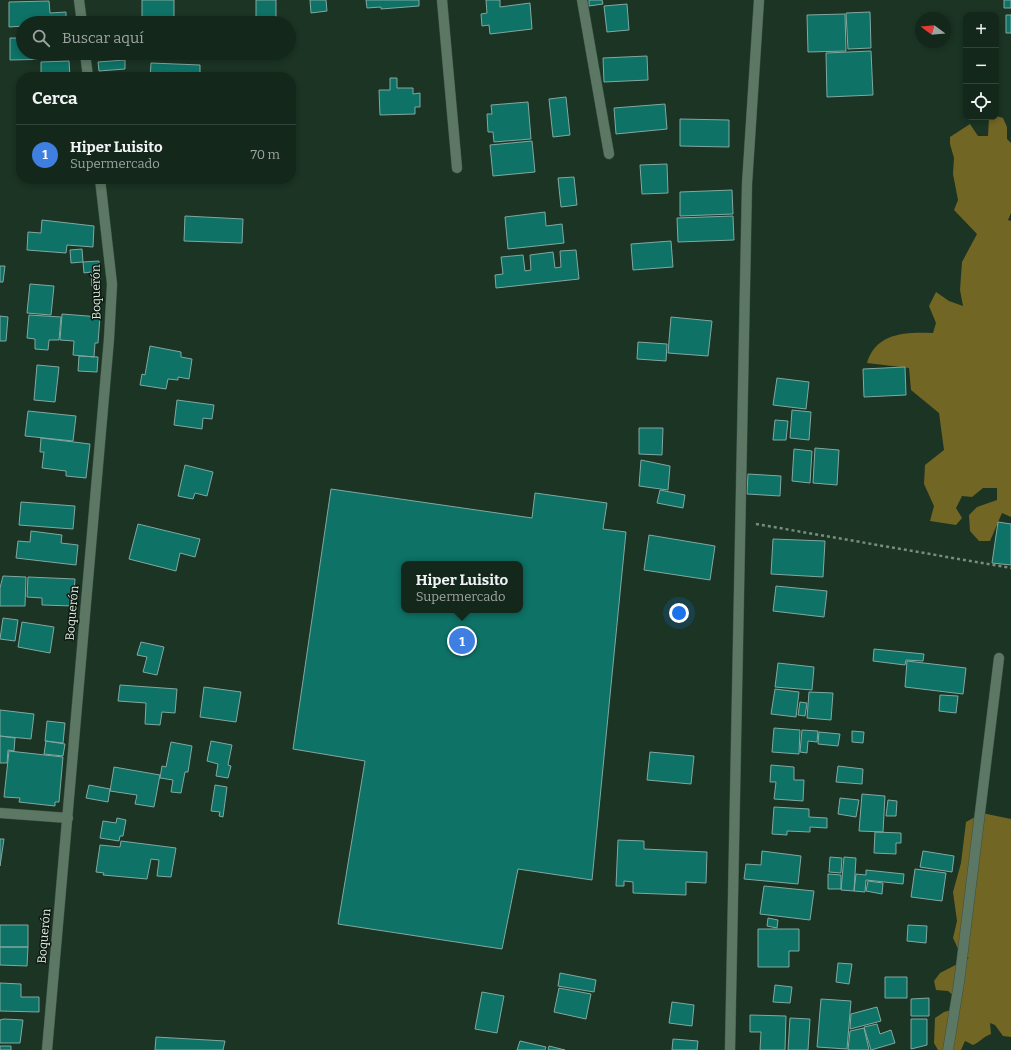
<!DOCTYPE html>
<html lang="es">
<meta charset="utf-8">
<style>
body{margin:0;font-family:Bitter,serif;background:#213328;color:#f1f3f6}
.controls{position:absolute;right:12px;top:12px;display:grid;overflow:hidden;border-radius:8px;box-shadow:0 2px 6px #0003}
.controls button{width:36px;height:36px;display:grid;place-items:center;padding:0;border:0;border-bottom:1px solid #33443a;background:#14271b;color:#f1f3f6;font:20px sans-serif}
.compass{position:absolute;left:915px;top:12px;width:36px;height:36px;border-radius:50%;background:#14271b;box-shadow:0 2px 6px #0003;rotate:286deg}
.you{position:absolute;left:679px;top:613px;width:14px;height:14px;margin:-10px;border:3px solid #fff;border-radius:50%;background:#1a73e8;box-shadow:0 0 0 6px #1a73e833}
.badge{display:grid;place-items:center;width:26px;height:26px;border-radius:50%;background:#8bbbb9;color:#fff;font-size:13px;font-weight:700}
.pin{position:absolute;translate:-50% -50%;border:2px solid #fff;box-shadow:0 1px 4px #0006}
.popup{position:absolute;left:401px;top:561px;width:122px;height:52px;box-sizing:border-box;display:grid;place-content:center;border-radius:8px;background:#14271b;filter:drop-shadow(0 1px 3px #0005);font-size:13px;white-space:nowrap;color:#9da5a3}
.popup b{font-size:15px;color:#f1f3f6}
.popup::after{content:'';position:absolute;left:50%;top:100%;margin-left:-8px;border:8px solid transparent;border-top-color:#14271b}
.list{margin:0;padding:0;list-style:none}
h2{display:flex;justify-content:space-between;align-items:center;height:52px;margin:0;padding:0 16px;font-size:17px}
h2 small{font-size:13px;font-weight:400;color:#9da5a3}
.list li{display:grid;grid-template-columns:26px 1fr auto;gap:12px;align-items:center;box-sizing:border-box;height:60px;padding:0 16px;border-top:1px solid #33443a}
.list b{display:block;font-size:15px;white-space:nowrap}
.list p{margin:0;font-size:13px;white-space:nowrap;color:#9da5a3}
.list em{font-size:13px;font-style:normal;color:#9da5a3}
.icon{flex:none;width:22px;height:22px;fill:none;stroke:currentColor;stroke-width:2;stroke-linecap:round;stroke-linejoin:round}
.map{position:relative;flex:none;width:1011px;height:1050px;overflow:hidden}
.search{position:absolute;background:#14271b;box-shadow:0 2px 6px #0003;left:16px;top:16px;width:280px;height:44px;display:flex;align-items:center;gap:10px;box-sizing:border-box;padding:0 14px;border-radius:22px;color:#9da5a3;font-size:15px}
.panel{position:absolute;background:#14271b;box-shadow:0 2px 6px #0003;left:16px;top:72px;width:280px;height:112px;border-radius:16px}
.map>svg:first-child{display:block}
.forest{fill:#726624}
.building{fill:#0e7266;stroke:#81a8a1;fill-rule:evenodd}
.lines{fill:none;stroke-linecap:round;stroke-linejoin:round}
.lane-casing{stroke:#3b5244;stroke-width:11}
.street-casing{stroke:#3b5244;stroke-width:11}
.path{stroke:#788c7f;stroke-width:2.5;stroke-dasharray:3 3;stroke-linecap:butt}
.lane{stroke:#5c7764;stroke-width:10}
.street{stroke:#5c7764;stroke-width:10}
.labels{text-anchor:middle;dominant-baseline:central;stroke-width:3;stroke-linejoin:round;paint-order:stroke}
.street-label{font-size:12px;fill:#dcebe0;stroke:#0e1912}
</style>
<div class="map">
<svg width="1011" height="1050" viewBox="0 0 1011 1050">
<rect width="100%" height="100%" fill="#1b3424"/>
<path class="forest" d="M996,116l7,2 4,9v12l4,4v70l-3,7 3,1v296l-9,-4 -12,28h-11l-9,-10 -1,-16 8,-8 20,-7v-12h-14l-11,9 -10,-1 -6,12 6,10 -6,7 -26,-4 4,-15 -10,-22 1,-19 19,-15 -5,-37 -28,-23 -2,-22 -42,-5c9,-31 40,-31 66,-30l3,-10 -7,-17 7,-14 13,9 14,5 -3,-16 2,-28 15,-28 -23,-24 4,-10 -5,-26 1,-16 -4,-14v-7l20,-13 8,12h10l1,-19z
M982,813l29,6v218l-8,-1 -8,-11 -5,-2 1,11c-8,3 -11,8 -18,11l-8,-4 -4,9h-23l-4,-7 1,-25 9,-6 7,-2 3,-14 -6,-5 -12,-1 -2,-9 6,-8 29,-15 -9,-5 -7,-15 4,-17 -4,-29 8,-29 5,-41z"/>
<path class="building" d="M142,0h32v23h-32z
M256,0h20v22l-20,1z
M310,0h16l1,11 -16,2z
M366,0h53v6l-38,3v-2l-14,1z
M486,0h14v7l30,-4 2,26 -42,5 -1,-9 -7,1 -1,-12 6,-1z
M589,0h13l1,4 -14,2z
M1004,0h7v8h-7z
M49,1l1,12 16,-1v11h-43v3l-14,1v-25z
M627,4l2,26 -22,2 -3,-26z
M870,12l1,36 -23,1 -2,-36z
M845,14l1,37 -38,1 -1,-37z
M1006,15h5v18h-5z
M10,38h13v15h40v3h-7v3l-46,1z
M871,51l2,44 -46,2 -1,-44z
M647,56l1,24 -44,2 -1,-24z
M125,60v9l-26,2 -1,-9z
M69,61l1,16h-29v-15z
M151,63l49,2v12h-50z
M390,78h7v10h16v6l7,-1v14h-5v7l-35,1 -1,-25h11z
M566,97l4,38 -17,2 -4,-38z
M528,102l3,37 -37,3 -1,-10h-5l-1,-18h5l-1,-9z
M665,104l2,25 -51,5 -2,-26z
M680,119l49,1v27l-49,-1z
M532,141l3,31 -42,4 -3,-31z
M667,164l1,29 -26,1 -2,-29z
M574,177l3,28 -16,2 -3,-29z
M732,190l1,24 -53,2v-24z
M545,212l1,14 16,-2 2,19 -56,6 -3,-32z
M185,216l58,3 -1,24 -58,-2z
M733,216l1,24 -56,2 -1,-24z
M42,220l52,6 -1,21 -26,-2 -1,8 -39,-3 1,-18 13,1z
M671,241l2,26 -40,3 -2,-26z
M82,249l1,13 -12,1 -1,-13z
M576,250l3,29 -83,9 -1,-13 8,-1 -2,-17 22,-2 2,16 6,-1 -1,-15 23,-3 2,16 6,-1 -1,-16z
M99,261l1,24 -8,1 -1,-14 -7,1 -1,-11z
M0,266h5l-2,16h-3z
M30,284l24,2 -3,29 -24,-2z
M62,314l38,3 -2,26h-3l-1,14 -21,-2 1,-14 -14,-1z
M29,315l32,2 -2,23h-10l-1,10 -13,-1v-10l-8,-1z
M0,316l8,1 -2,24h-6z
M671,317l41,4 -4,35 -40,-3z
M638,342l29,2 -1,17 -29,-2z
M150,346l31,6v5l11,2 -3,20 -11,-2v3l-10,-1 -2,10 -26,-4 2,-11 3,1z
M79,356l19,1 -1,15 -19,-1z
M37,365l22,2 -4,35 -21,-2z
M905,367l1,28 -42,2 -1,-28z
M777,378l32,4 -3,27 -33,-4z
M177,400l37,5 -2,14 -9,-1 -1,11 -28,-4z
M792,410l19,2 -2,28 -19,-2z
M28,411l48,5 -3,25 -48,-5z
M775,420l13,1 -2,19h-13z
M639,428h24l-1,27 -23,-1z
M41,438l49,6 -4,34 -20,-2v-5l-24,-3 2,-16h-4z
M815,448l24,2 -2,35 -24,-2z
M794,449l18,2 -2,32 -18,-2z
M641,460l29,6 -2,24 -29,-4z
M185,465l28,7 -6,24 -12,-3 -2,6 -15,-3z
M748,474l33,2 -1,20 -33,-2z
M331,489l201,29 3,-25 72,10 -4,26 23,3 -34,348 -74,-11 -16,80 -164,-25 27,-163 -72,-12zM404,564h116v46h-116z
M660,490l25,5 -2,13 -26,-5z
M21,502l54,4 -2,23 -54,-4z
M998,522l13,2v41l-19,-2z
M138,524l62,15 -5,18 -15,-4 -4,18 -47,-12z
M31,531l31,4 -1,8 17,2 -2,20 -60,-7 2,-17 12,1z
M649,535l66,11 -5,34 -66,-10z
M773,539l52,2 -2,36 -52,-3z
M3,576l23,1 -1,29h-25v-18z
M28,577l47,2 -2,27 -31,-1v-7l-15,-1z
M776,586l51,5 -3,26 -51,-6z
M3,618l15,2 -3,21 -15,-2z
M22,622l32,5 -4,26 -32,-6z
M141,642l23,5 -7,28 -14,-3 4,-15 -10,-2z
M874,649l50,5 -1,7 -17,-1 -1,5 -32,-4z
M907,661l59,7 -3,26 -58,-7z
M778,663l36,4 -2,23 -37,-3z
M120,685l57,4 -2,24 -13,-1 -2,13 -15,-1 1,-21 -28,-2z
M204,687l37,5 -5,30 -36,-5z
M775,689l24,3 -3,25 -25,-3z
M809,692l24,1 -2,27 -24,-2z
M940,695l18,1 -2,17 -17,-2z
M800,702l7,1 -2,13 -7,-1z
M0,710l34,4 -3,25 -31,-3z
M47,721l18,2 -2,20 -18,-2z
M774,728l26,2 -1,24 -27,-2z
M802,730l16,1 -1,11 -9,-1 -1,12 -7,-1z
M852,731l12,1 -1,11 -11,-1z
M819,732l21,2 -2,12 -20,-2z
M0,736l15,2 -1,13 -6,-1 -1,13h-7z
M46,741l19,3 -2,12 -19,-2z
M211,741l21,4 -4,20 3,1 -3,12 -12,-2 2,-12 -11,-3z
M171,742l21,4 -4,26h-3l-4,21 -10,-1 2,-12 -13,-2 2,-12 4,1z
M9,751l54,6 -4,45h-4v4l-36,-4 1,-4 -16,-1z
M650,752l44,4 -3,28 -44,-4z
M771,765l23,2v13h10l-1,21 -29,-2 2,-17h-6z
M838,766l25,3 -1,15 -26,-2z
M114,767l46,8 -6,32 -19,-3 2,-9 -27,-4z
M89,785l21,4 -2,13 -22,-4z
M215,785l12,2 -4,30 -4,-1 1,-4 -9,-1z
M862,794l23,2 -2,36 -24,-1z
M840,798l19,2 -3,17 -18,-3z
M888,800l9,1 -1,15h-10z
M774,807l35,2v8l18,1v10l-17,-1v5l-23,-1v4l-15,-1z
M117,818l9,2 -3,16h-3l-1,5 -19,-3 3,-17 13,2z
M875,832l26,1v10h-5v11l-22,-1z
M0,839h4l-4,27z
M618,840l26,1v8l63,3 -1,31 -20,-1v13l-53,-2v-11l-9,-1v5h-8z
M121,841l55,7 -5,29 -14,-1 2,-16 -8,-1 -4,20 -44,-4 1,-2 -8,-1 4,-27 20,2z
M762,851l39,5 -3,28 -54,-5 2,-15 15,1z
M923,851l31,5 -2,16 -32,-5z
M830,857l12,1 -1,15 -12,-1z
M844,857l12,1 -2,33 -13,-1z
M915,869l31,4 -4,28 -31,-4z
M866,870l38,4 -1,10 -37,-4 -1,12 -11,-1 2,-17 10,1z
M828,874l13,1v14h-13z
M868,881l15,2 -1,11 -16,-3z
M764,886l50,5 -4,29 -50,-6z
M768,918l10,2 -1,8 -10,-2z
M0,925h28v22h-28z
M908,925l19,1 -1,17 -19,-2z
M758,929h41v22h-10v16h-31z
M0,947h28l-1,19 -27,-1z
M838,963l14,1 -3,20 -13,-2z
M560,973l36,7 -2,12 -36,-6z
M885,977h22v21h-22z
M0,983l21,1v13h18v15l-39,-1z
M775,985l17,2 -2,16 -17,-1z
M559,988l32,6 -5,25 -32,-7z
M482,992l22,4 -7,37 -22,-4z
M929,998v18h-18v-17z
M821,999l30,2 -4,48 -30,-2z
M672,1002l22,3 -2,21 -23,-3z
M877,1007l4,14 -31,8 1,-15z
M750,1015l36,1 -1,34h-25l1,-18h-11z
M790,1018l20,1 -2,31h-20z
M4,1019l19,1 -3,23h-20v-23z
M911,1019h16v26l-16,4z
M877,1024l3,10 11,-4 4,13 -24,7 -7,-23z
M864,1028l5,22h-21l2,-19z
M156,1037l69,4 -2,9h-68z
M673,1039l25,2 -1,9h-25z
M520,1041l26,6 -1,3h-28z
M0,1046h11v4h-11z
M549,1046l16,4h-17z"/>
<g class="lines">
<defs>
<path id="lane" d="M582,0l27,154"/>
<path id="street" d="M79,0l3,23
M442,0l15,168
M85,53l3,24
M0,813l68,5
M47,1050l62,-711 3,-55 -12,-105
M730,1050l17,-866 12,-184
M948,1050l11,-67 40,-325"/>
</defs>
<use href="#lane" class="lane-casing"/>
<use href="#street" class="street-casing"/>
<path class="path" d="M756,524l255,44"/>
<use href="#lane" class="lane"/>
<use href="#street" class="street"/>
</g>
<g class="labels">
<g class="street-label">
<text transform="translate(96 292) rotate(-91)">Boquerón</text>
<text transform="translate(72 613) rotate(-85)">Boquerón</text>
<text transform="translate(44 936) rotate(-85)">Boquerón</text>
</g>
</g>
</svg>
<div class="controls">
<button>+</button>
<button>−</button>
<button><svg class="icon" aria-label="locate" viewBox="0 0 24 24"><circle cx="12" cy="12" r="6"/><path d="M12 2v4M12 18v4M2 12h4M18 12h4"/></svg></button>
</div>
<svg class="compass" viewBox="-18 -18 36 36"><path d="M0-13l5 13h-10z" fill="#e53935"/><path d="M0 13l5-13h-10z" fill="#9da5a3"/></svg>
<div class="you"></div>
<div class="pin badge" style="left:462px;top:641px;background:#3f7fe0">1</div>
<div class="popup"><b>Hiper Luisito</b>Supermercado</div>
<div class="search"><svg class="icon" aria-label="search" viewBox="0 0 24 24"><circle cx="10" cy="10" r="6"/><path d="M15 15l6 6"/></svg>Buscar aquí</div>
<section class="panel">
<h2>Cerca<small></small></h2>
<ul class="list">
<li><span class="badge" style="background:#3f7fe0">1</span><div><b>Hiper Luisito</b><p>Supermercado</p></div><em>70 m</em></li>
</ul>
</section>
</div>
